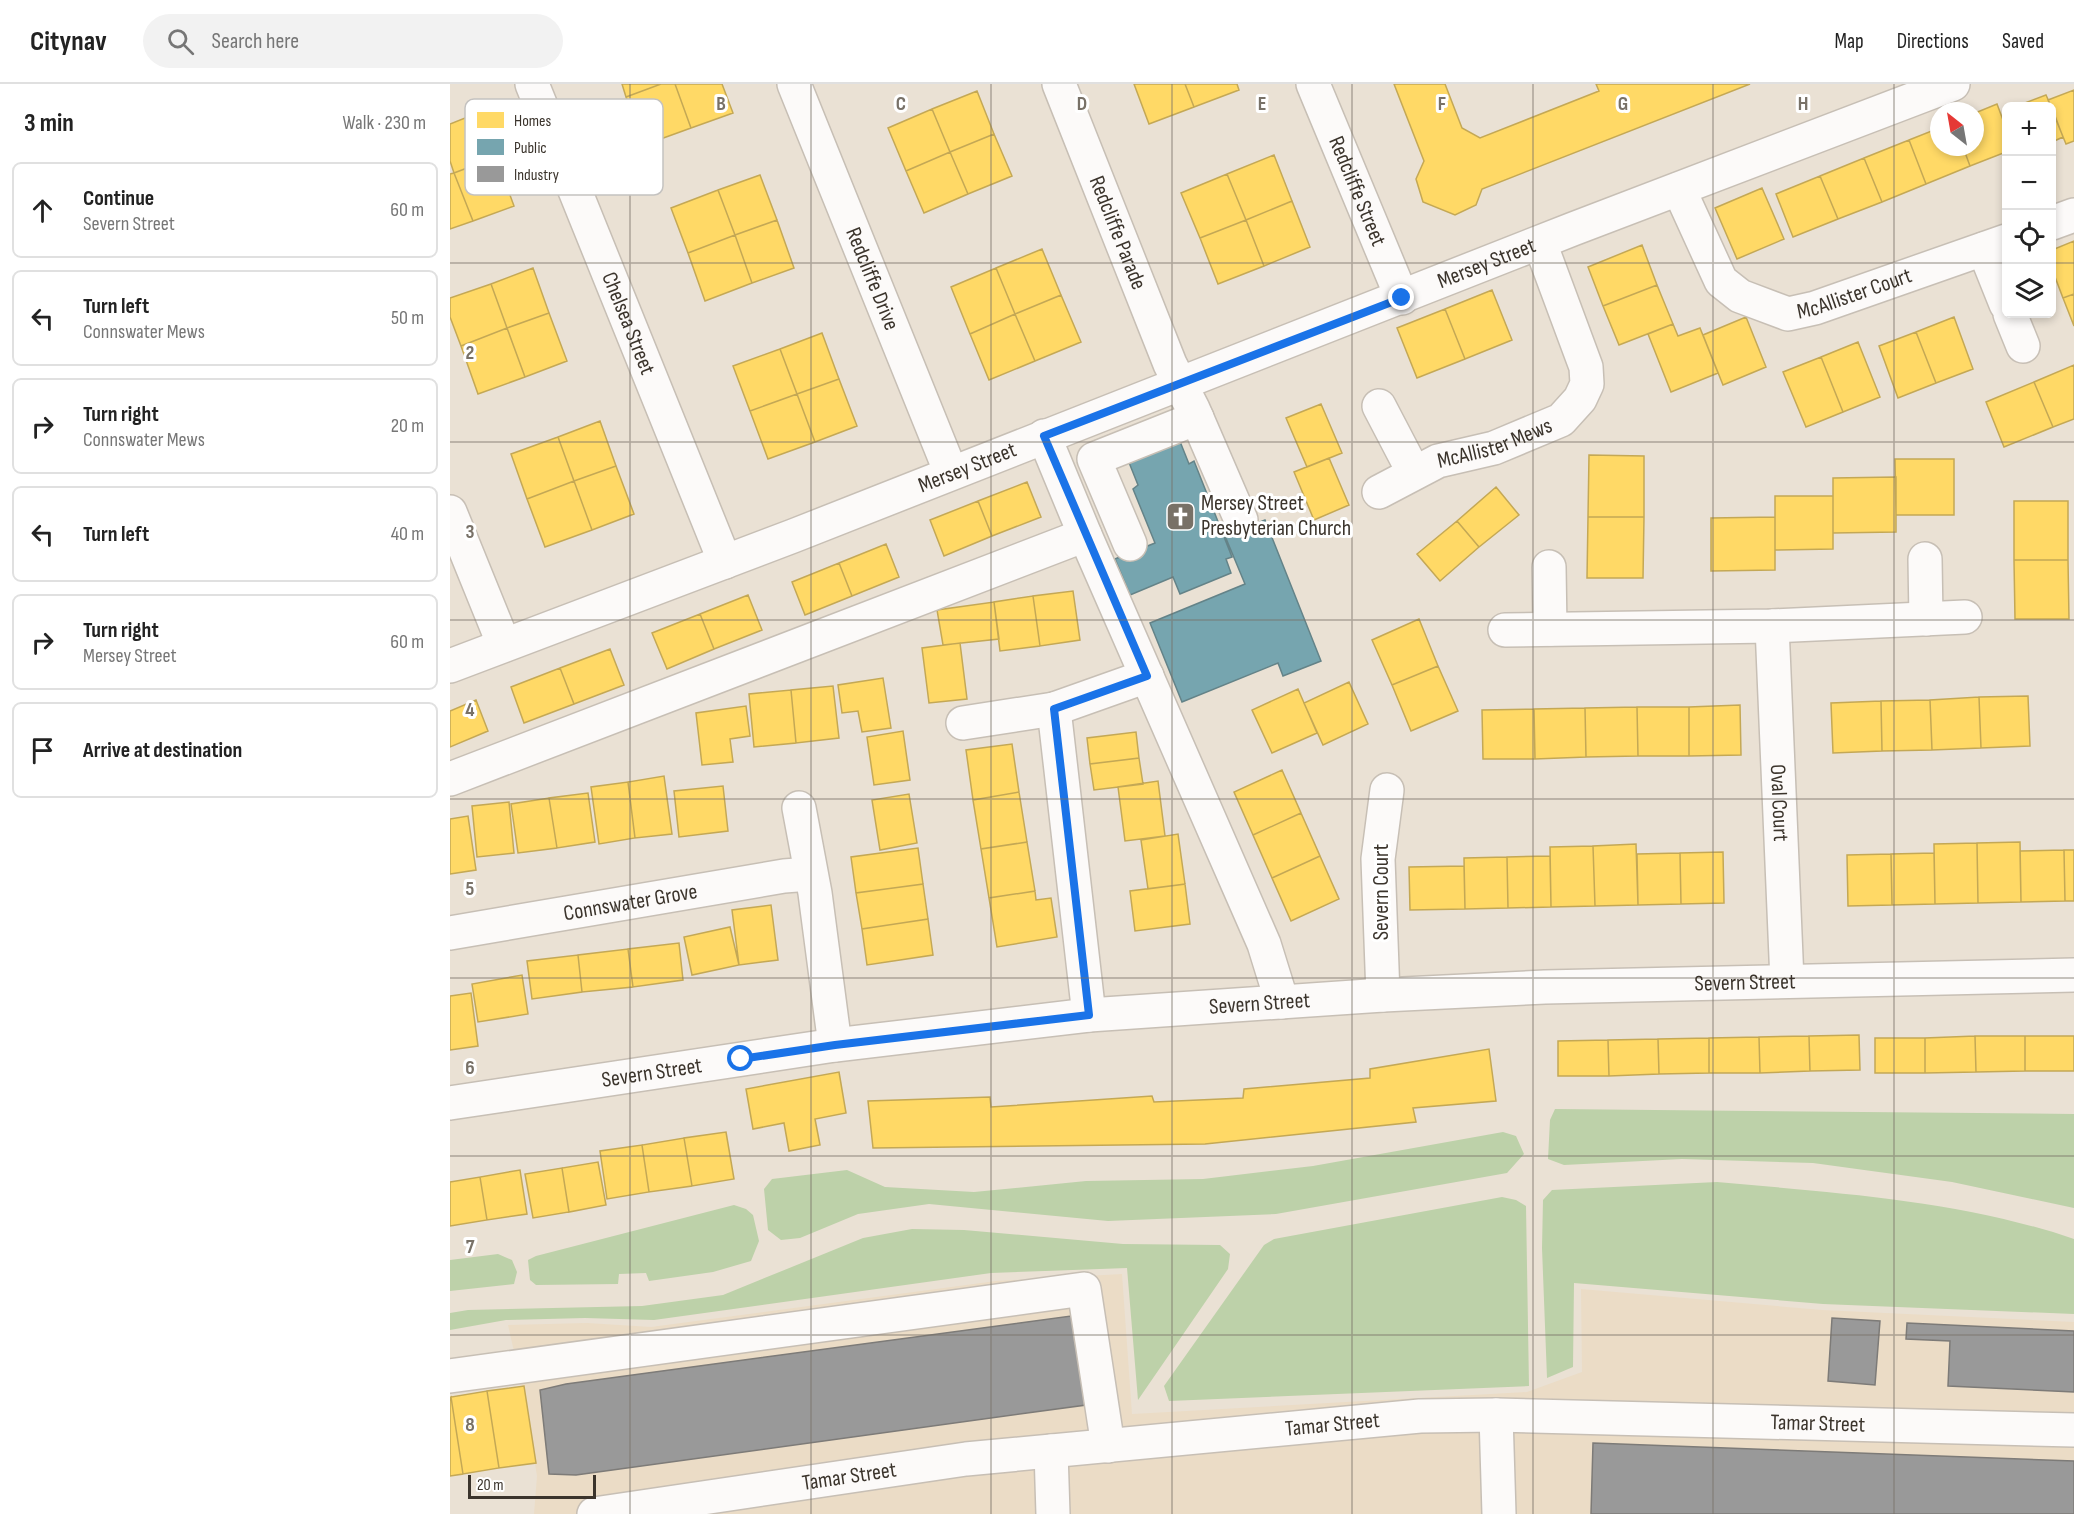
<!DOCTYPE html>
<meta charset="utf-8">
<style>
body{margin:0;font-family:"Sofia Sans Condensed",sans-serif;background:#f2f2f2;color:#222}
.controls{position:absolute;right:18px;top:18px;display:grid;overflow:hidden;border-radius:9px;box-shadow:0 3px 9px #0003}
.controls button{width:54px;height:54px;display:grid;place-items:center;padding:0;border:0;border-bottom:2px solid #e0e0e0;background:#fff;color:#222;font:30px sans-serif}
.compass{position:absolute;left:1480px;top:18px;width:54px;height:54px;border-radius:50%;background:#fff;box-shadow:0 3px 9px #0003;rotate:329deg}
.scale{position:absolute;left:18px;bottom:15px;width:128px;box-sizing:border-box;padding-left:6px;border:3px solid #3b342c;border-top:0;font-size:16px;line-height:21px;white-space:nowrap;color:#3b342c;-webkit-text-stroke:4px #fff;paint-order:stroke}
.stop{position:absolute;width:18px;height:18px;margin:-14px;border:4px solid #1a73e8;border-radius:50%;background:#fff}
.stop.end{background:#1a73e8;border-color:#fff;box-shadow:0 2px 6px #0008}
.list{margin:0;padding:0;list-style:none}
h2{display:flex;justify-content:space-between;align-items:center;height:78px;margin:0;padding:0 24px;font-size:26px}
h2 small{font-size:20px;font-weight:400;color:#767676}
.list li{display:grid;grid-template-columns:39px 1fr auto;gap:18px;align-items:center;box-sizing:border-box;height:96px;margin:0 12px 12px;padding:0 12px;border:2px solid #e0e0e0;border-radius:9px}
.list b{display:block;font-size:22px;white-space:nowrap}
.list p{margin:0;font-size:20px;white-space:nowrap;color:#767676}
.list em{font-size:20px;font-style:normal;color:#767676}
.icon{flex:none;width:33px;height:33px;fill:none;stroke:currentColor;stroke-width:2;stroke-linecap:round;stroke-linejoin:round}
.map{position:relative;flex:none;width:1624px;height:1430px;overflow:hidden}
header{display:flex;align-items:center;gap:36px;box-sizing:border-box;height:84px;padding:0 30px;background:#fff;border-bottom:2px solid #e0e0e0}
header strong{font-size:28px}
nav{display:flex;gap:33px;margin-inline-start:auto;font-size:21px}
.search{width:420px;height:54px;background:#f2f2f2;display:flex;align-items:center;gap:15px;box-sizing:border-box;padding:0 21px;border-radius:33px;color:#767676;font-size:22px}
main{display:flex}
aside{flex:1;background:#fff}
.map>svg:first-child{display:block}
.built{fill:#ebdcc6}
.green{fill:#bdd1a9}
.homes{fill:#ffd966;stroke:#c4a855;stroke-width:1.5}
.public{fill:#76a5af;stroke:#648388;stroke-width:1.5}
.industry{fill:#999;stroke:#7d7b78;stroke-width:1.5}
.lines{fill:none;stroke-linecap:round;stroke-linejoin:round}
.minor-casing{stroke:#c7bfb5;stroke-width:36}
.minor{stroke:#fcfaf9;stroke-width:33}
.route{stroke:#1a73e8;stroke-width:8}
.grid{fill:none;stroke:#787167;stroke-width:1.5;stroke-opacity:0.55}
.labels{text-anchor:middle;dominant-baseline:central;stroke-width:6;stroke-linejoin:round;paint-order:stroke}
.street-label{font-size:22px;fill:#3b342c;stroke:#fff}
.poi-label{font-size:22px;fill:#3b342c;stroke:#fff;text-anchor:start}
.key{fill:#fff;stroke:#c4c2c0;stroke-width:1.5}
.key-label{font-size:16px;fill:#3b342c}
.grid-label{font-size:20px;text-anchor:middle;font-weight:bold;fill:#787167;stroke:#fff;stroke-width:6;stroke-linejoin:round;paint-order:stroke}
</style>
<header>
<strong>Citynav</strong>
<div class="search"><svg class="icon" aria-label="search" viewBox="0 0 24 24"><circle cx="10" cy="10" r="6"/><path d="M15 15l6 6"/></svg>Search here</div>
<nav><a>Map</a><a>Directions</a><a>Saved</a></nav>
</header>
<main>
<aside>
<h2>3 min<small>Walk · 230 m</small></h2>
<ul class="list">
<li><svg class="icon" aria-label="ahead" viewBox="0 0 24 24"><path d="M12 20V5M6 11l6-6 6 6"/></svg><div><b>Continue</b><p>Severn Street</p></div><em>60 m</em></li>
<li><svg class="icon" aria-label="left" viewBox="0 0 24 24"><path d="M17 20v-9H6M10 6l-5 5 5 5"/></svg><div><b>Turn left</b><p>Connswater Mews</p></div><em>50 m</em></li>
<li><svg class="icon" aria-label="right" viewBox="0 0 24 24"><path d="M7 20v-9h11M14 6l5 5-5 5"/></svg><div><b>Turn right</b><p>Connswater Mews</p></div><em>20 m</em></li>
<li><svg class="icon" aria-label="left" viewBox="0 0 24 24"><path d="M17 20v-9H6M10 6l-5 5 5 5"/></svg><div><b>Turn left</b></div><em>40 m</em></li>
<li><svg class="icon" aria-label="right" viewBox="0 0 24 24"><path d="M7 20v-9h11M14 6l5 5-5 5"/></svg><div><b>Turn right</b><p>Mersey Street</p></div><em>60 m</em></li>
<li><svg class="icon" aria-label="arrive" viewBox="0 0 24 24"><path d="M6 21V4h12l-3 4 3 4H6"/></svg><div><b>Arrive at destination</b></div></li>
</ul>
</aside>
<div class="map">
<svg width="1624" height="1430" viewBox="0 0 1624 1430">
<rect width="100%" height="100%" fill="#eae1d4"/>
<path class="built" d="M672,1190l10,140 395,-22 55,-20 -1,-83 241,21 252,12v192h-1540l3,-38 -14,-85 -15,-66 79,-2 64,4 345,-46z"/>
<path class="green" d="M1105,1025l519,5v94l-122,-26 -139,-19 -131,-4 -118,6 -16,-6 2,-39z
M1053,1048l13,4 8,18 -17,19 -231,41 -168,7 -179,-17 -71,10 -58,24 -19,2 -13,-10 -4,-41 8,-10 75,-9 38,17 89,5 112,-11 117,-2 110,-13z
M1267,1098c120,11 243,18 357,57v75l-251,-10 -249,-21 -1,84 -26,11 -5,-130 1,-48 9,-10z
M1052,1113l14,3 10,6 3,180 -360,15 -5,-15 100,-141 10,-6z
M284,1121l12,4 7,6 6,26 -8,20 -38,11 -64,9 -3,-8 -27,1 -1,10 -82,1 -6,-5 -2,-20 8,-4z
M462,1145l52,1 159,14 97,1 10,9 -2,15 -90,131 -11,-132 -136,5 -337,47 -69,-2 -79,2 -56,10v-17l18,-3 174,-4 81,-11 140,-57z
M48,1170l14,6 5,12 -3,12 -64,7v-31z"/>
<path class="homes" d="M172,0h39l-35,13z
M211,0h14l16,44 -47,17 -18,-48z
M225,0h47l11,29 -42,15z
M684,0h51l9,23 -45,17z
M735,0h52l2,6 -45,17z
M944,0h51l17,44 18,10 119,-47 -3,-7h154l-268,105 -6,16 -21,10 -32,-13 -7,-23 8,-18z
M1624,6v51l-8,3 -18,-44z
M527,7l17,43 -44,18 -18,-43z
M1596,11l5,11h-34z
M1547,20l9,24v24l-36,14 -7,-19h12v-34z
M1602,24l11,29 -11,5z
M482,25l18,43 -44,19 -18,-43z
M30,28l16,45 -42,16 -4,-12v-37z
M1489,44v19h24l7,19 -44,18 -17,-44z
M544,50l18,42 -44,18 -18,-42z
M1459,56l17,44 -44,18 -18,-44z
M500,68l18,42 -44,19 -18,-42z
M824,71l18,46 -46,19 -19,-46z
M46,73l18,49 -41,15 -19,-48z
M1414,74l18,44 -44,17 -18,-43z
M4,89l19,48 -23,8v-55z
M777,90l19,46 -46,18 -19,-45z
M310,91l17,45 -42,15 -17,-45z
M1370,92l18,43 -45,18 -17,-43z
M1312,104l22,51 -47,20 -22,-51z
M268,106l17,45 -47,18 -17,-45z
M842,117l18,46 -46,19 -18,-46z
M327,136l17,48 -42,15 -17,-48z
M796,136l18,46 -46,18 -18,-46z
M285,151l17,48 -47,18 -17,-48z
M1624,157v53l-11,4 -11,-29v-19z
M1192,161l15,40 -54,21 -15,-39z
M592,165l19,46 -46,19 -19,-46z
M83,184l16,45 -42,15 -16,-44z
M546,184l19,46 -45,20 -19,-47z
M41,200l16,44 -46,18 -11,-29v-19z
M1207,201l16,39 -54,21 -16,-39z
M1042,206l20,50 -47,19 -20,-50z
M1624,210v32l-11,-28z
M611,211l20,47 -46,19 -20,-47z
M995,225l20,50 -48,19 -20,-50z
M99,229l18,48 -42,16 -18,-49z
M565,230l20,47 -46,19 -19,-46z
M1296,233l20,50 -43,18 -20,-50z
M1504,233l19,52 -37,14 -20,-51z
M1223,240l5,12 22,-8 18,45 -47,19 -23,-58z
M57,244l18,49 -47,17 -17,-48z
M1466,248l20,51 -38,15 -19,-52z
M372,249l17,46 -42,15 -17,-45z
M1408,258l22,55 -37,15 -22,-55z
M330,265l17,45 -47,17 -17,-45z
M1371,273l22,55 -37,15 -23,-55z
M1624,281v54l-21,8 -19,-45z
M389,295l18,47 -42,16 -18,-48z
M1584,298l19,45 -49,20 -18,-45z
M347,310l18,48 -47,17 -18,-48z
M871,320l21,49 -35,14 -21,-49z
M150,337l16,45 -42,15 -16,-44z
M108,353l16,44 -47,18 -16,-45z
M1139,371l55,1v61h-56z
M879,374l20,47 -35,15 -20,-48z
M1445,375h59v56h-58z
M166,382l18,48 -42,16 -18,-49z
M1446,393v55l-63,1v-55z
M124,397l18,49 -47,17 -18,-48z
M577,398l14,35 -49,19 -14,-35z
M1046,403l23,28 -40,32 -22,-26z
M1325,412h58v53l-58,1z
M528,417l14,35 -48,20 -14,-36z
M1564,417h54v59h-54z
M1138,433h56l-1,61h-56z
M1325,433v53l-64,1v-53z
M1007,437l22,26 -39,34 -23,-27z
M436,460l13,33 -47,19 -13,-33z
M1564,476h54l1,59h-54z
M389,479l13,33 -47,19 -13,-33z
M623,507l7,49 -40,6 -7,-50z
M298,511l14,35 -48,19 -14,-35z
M583,512l7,50 -40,5 -6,-49z
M544,518l5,37 -56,6 -6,-35z
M250,530l14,35 -47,20 -15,-36z
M969,535l19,47 -46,19 -20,-45z
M510,559l7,56 -38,4 -7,-55z
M160,565l14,36 -50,19 -14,-36z
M988,582l20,45 -47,20 -19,-46z
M110,584l14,36 -50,19 -13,-36z
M433,594l8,50 -29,4 -4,-21 -16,2 -4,-28z
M899,598l19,42 -45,21 -19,-42z
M383,602l6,52 -43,5 -5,-53z
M848,605l19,44 -45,20 -20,-43z
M341,606l5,53 -42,4 -5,-53z
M1578,612l2,50 -49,2 -2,-51z
M1529,613l2,51 -49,2 -2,-50z
M26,616l12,31 -38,16v-36z
M1480,616l2,50 -50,1 -1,-50z
M1431,617l1,50 -49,2 -2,-50z
M1290,621l1,50 -52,1v-49z
M296,622l4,30 -20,3 3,23 -31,3 -6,-52z
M1187,623h52v49h-51z
M1187,623l1,49 -52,1 -1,-49z
M1135,624l1,49 -51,2 -1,-50z
M1084,625l1,50h-52l-1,-49z
M453,647l7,49 -36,5 -7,-48z
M686,648l3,26 -49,6 -3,-26z
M562,660l7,48 -46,8 -7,-50z
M689,674l4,26 -49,6 -4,-26z
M832,686l19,43 -48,22 -19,-43z
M214,692l8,58 -37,4 -7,-56z
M708,697l7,55 -40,5 -7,-54z
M178,698l7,56 -36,6 -8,-57z
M273,702l5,45 -49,6 -5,-46z
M569,708l8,50 -46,7 -8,-49z
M138,709l7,49 -38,6 -8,-50z
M459,710l8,49 -37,7 -8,-50z
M99,714l8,50 -39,5 -7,-49z
M59,718l5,51 -37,4 -5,-51z
M851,729l19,43 -48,22 -19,-43z
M18,732l8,54 -26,4v-55z
M728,750l7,50 -37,5 -7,-49z
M577,758l8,49 -46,7 -8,-49z
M1570,758l1,60 -43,1 -1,-60z
M1527,759l1,60 -43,1 -1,-60z
M1186,760l2,61 -43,1 -2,-60z
M1143,762l2,60 -44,1 -1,-60z
M468,764l5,36 -67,9 -5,-36z
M1614,766h10v51h-9z
M1614,766l1,51 -44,1 -1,-51z
M1273,768l1,51 -43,1 -1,-51z
M1230,769l1,51 -43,1 -1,-51z
M1484,769l1,51 -43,1 -1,-51z
M1441,770l1,51 -44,1 -1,-51z
M870,772l19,43 -48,22 -19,-43z
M1100,772l1,51 -43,1 -1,-51z
M1057,773l1,51 -43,1 -1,-51z
M1014,782l1,43 -55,1 -1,-43z
M473,800l5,35 -66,10 -6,-36z
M735,800l5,40 -55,7 -5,-40z
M585,807l1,9 15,-2 6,39 -60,10 -8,-49z
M321,821l7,55 -39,5 -7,-55z
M478,835l5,36 -66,10 -5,-36z
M280,843l9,38 -47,10 -8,-38z
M229,859l4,37 -50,7 -5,-38z
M178,865l5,38 -51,5 -4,-37z
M128,871l4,37 -50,7 -5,-38z
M72,891l6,39 -50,8 -6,-38z
M21,909l7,53 -28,4v-54z
M1409,951l1,35 -50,1 -1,-35z
M1359,952l1,35 -50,2 -1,-36z
M1525,952h50v35l-49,1z
M1525,952l1,36 -51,1v-35z
M1575,952h49v35h-49z
M1309,953l1,36h-51v-35z
M1259,954v35l-50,1 -1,-35z
M1425,954h50v35h-50z
M1208,955l1,35 -50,2 -1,-36z
M1158,956l1,36h-51v-35z
M1039,965l7,52 -83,7 3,14 -211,22 -332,4 -5,-47 122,-4 1,10 161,-11 2,6 89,-4 1,-9 126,-11v-9z
M389,988l7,41 -31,6 5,26 -31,6 -5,-28 -31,6 -7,-40z
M276,1048l8,47 -42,7 -8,-48z
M234,1054l8,48 -43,6 -7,-47z
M192,1061l7,47 -42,7 -7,-48z
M148,1078l8,43 -37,7 -7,-44z
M112,1084l7,44 -36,6 -8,-44z
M70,1086l7,44 -40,6 -7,-43z
M30,1093l7,43 -37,6v-44z
M74,1302l12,77 -37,5 -12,-77z
M37,1307l12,77 -36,6 -12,-77z
M1,1313l12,77 -13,2v-78z"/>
<path class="public" d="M729,355l10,25 5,-3 38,96 -6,2 5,14 -51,21 -7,-17 -43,18 -15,-36 40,-16 -22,-54 5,-4 -10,-25z
M815,436l56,141 -38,15 -5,-13 -96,39 -32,-79 95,-39 -20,-48z"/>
<path class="industry" d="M621,1232l15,89 -510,70 -27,-1 -9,-84 26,-6z
M1382,1234l48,3 -5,64 -47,-4z
M1457,1239l167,8v61l-126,-6 2,-45 -44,-2z
M1143,1359l481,18v53h-483z"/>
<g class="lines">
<defs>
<g id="minor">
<path id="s1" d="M82,0l193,478"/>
<path id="s2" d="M344,0l157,389"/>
<path id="s3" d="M609,0l111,280 23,45 48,111"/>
<path id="s4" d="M863,0l89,214"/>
<path id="s5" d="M1229,105l42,92 19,15 48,18 27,-6 191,-67"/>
<path d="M1602,139l22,-8"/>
<path d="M1534,165l22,55"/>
<path d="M1560,230l13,32"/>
<path d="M929,322l35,67"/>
<path d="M594,352l41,99 179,409 18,58"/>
<path id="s6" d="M929,408l59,-31 56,-13 67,-28 19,-21 7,-15 -1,-17 -46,-124"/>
<path d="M0,428l54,133"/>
<path d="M680,460l-36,-85 103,-41"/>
<path d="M1475,475l1,60"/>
<path d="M1099,483l1,62"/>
<path id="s7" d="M1322,542l15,355"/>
<path d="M1055,546l267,-4 193,-9"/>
<path id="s8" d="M0,582l343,-130 780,-307 380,-145"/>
<path d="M604,625l35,306"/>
<path d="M513,639l91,-14 93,-33"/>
<path d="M0,695l635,-244"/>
<path d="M349,724l16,85 20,152"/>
<path id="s9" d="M0,849l334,-57 26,-2"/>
<path d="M933,911l-5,-136 9,-69"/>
<path id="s10" d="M0,1019l385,-58 254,-30 294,-20 162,-8 529,-12"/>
<path d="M0,1292l634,-87 24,157"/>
<path d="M1046,1331l3,99"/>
<path d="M601,1367l2,63"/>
<path id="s11" d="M144,1430l372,-55 454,-43 76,-1 578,15"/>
</g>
</defs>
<use href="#minor" class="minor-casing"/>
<use href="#minor" class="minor"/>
</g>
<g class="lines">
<path class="route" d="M291,975l94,-14 254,-30 -35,-306 93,-33 -103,-240 358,-138"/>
</g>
<path class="grid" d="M180,0v1430M361,0v1430M541,0v1430M722,0v1430M902,0v1430M1083,0v1430M1263,0v1430M1444,0v1430M0,179h1556M1602,179h22M0,358h1624M0,536h1624M0,715h1624M0,894h1624M0,1072h1624M0,1251h1624"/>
<defs>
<symbol id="church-square" viewBox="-11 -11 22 22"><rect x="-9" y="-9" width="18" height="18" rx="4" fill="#787167" stroke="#fff"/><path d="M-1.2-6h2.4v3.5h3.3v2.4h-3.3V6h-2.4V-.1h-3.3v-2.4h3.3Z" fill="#fff"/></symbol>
</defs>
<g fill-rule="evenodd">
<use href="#church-square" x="714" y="416" width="33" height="33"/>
</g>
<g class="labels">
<g class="street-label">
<text stroke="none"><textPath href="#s4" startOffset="116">Redcliffe Street</textPath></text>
<text stroke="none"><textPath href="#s3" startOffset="160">Redcliffe Parade</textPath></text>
<text stroke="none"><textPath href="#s8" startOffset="1112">Mersey Street</textPath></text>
<text stroke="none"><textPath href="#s2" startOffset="210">Redcliffe Drive</textPath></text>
<text stroke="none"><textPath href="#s5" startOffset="246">McAllister Court</textPath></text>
<text stroke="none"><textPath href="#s1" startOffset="258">Chelsea Street</textPath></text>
<text stroke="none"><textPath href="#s6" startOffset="126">McAllister Mews</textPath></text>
<text stroke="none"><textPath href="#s8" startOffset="554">Mersey Street</textPath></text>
<text stroke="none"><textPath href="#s7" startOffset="177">Oval Court</textPath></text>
<text transform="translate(931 808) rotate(-90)">Severn Court</text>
<text stroke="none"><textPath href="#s9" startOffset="183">Connswater Grove</textPath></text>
<text stroke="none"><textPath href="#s10" startOffset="1302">Severn Street</textPath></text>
<text stroke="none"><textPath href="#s10" startOffset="816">Severn Street</textPath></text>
<text stroke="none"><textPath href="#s10" startOffset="204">Severn Street</textPath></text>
<text stroke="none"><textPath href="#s11" startOffset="1230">Tamar Street</textPath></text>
<text stroke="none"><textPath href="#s11" startOffset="744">Tamar Street</textPath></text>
<text stroke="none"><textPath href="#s11" startOffset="258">Tamar Street</textPath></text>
</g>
<g class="poi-label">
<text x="751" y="419">Mersey Street<tspan x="751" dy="25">Presbyterian Church</tspan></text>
</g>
</g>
<rect x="15" y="15" width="198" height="96" rx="9" class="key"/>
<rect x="27" y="28" width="27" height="16" fill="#ffd966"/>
<rect x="27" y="55" width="27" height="16" fill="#76a5af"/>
<rect x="27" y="82" width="27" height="16" fill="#999"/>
<g class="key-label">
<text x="64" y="42">Homes</text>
<text x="64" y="69">Public</text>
<text x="64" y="96">Industry</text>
</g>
<g class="grid-label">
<text x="271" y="26">B</text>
<text x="451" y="26">C</text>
<text x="632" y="26">D</text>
<text x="812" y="26">E</text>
<text x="992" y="26">F</text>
<text x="1173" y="26">G</text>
<text x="1353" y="26">H</text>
<text x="20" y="275">2</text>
<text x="20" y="454">3</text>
<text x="20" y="632">4</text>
<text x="20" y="811">5</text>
<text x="20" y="990">6</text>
<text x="20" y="1169">7</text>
<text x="20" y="1347">8</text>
</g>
</svg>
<div class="controls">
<button>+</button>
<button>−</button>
<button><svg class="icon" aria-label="locate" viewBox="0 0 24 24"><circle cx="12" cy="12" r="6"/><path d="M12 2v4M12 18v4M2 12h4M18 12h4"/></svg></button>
<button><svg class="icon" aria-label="layers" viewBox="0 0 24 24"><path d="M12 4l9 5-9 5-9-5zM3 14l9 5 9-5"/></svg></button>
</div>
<svg class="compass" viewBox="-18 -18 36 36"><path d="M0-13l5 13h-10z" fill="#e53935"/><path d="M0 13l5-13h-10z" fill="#767676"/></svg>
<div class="scale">20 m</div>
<div class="stop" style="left:291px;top:975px"></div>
<div class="stop end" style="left:952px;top:214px"></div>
</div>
</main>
